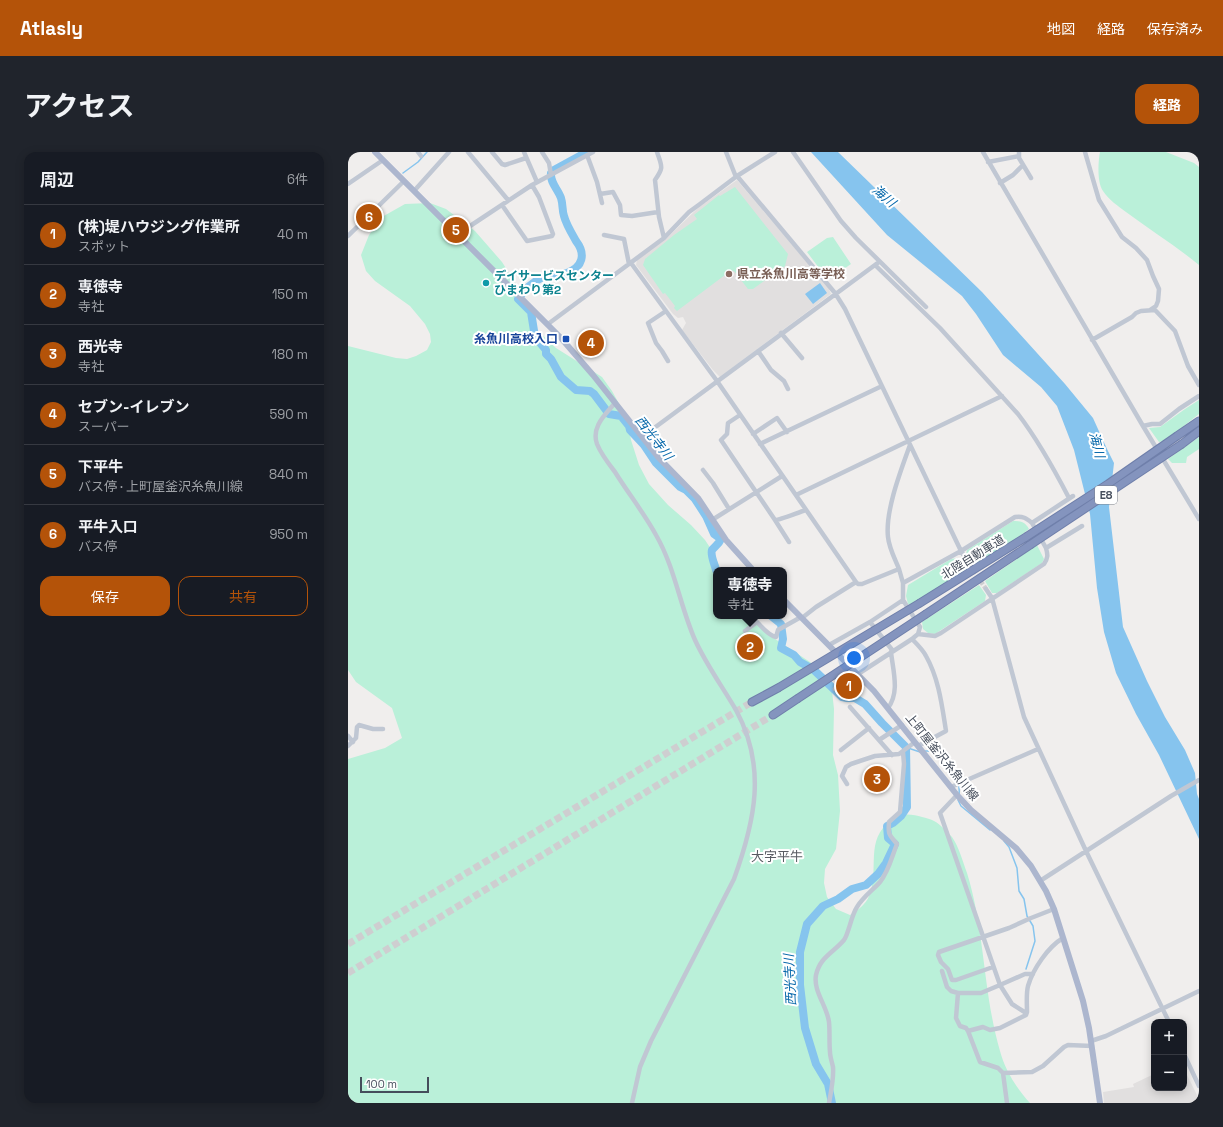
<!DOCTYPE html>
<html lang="ja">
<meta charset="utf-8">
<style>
body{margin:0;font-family:"Space Grotesk","Noto Sans JP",sans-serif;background:#20242c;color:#f1f3f6}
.controls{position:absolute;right:12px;bottom:12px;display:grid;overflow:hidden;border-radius:8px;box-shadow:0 2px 10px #0003}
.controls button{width:36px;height:36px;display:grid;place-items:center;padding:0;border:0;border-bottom:1px solid #363941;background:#171b24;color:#f1f3f6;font:20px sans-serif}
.scale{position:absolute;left:12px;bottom:10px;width:69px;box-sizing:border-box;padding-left:4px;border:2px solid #454d5b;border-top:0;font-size:11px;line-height:14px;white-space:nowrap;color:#454d5b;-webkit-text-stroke:3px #fff;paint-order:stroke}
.you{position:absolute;left:506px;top:506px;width:14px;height:14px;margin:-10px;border:3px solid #fff;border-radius:50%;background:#1a73e8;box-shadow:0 0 0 6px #1a73e833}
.badge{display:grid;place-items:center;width:26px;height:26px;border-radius:50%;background:#b45309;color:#fff;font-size:13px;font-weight:700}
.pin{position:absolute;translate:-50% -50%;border:2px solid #fff;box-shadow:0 1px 4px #0006}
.popup{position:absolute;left:365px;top:415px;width:74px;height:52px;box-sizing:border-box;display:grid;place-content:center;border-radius:8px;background:#171b24;filter:drop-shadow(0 1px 3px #0005);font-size:13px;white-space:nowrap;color:#9ea1a6}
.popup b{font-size:15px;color:#f1f3f6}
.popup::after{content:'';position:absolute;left:50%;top:100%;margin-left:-8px;border:8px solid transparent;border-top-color:#171b24}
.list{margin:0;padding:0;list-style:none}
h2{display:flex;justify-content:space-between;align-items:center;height:52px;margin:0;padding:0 16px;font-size:17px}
h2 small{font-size:13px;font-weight:400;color:#9ea1a6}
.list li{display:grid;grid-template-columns:26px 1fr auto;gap:12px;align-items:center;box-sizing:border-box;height:60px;padding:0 16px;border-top:1px solid #363941}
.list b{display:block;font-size:15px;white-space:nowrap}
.list p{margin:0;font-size:13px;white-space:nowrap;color:#9ea1a6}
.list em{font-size:13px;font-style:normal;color:#9ea1a6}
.actions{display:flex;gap:8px;padding:12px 16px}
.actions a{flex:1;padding:9px 0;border:1px solid #b45309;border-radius:12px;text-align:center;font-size:14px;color:#b45309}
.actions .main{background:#b45309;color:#fff}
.map{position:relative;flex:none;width:851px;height:951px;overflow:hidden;border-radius:12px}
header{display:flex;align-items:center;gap:24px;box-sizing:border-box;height:56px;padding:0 20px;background:#b45309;color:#fff}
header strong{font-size:19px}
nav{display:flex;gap:22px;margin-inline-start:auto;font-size:14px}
.intro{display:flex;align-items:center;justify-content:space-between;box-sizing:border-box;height:96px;padding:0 24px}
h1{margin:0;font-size:28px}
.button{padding:10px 18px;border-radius:12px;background:#b45309;color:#fff;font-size:14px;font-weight:700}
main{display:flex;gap:24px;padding:0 24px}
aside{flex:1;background:#171b24;border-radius:12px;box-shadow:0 2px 10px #0003}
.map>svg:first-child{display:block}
.education{fill:#e1dfdf}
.green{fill:#baf0d9}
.water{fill:#86c4ee}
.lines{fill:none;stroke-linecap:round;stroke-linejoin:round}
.stream{stroke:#86c4ee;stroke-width:1.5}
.river{stroke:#86c4ee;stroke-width:8}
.minor-tunnel{stroke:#ceced0;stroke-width:4.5;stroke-dasharray:4.5 2;stroke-linecap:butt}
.highway-tunnel{stroke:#ceced0;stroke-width:7;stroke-dasharray:7 3.5;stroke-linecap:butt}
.highway-casing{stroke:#6f7faa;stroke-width:9}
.minor{stroke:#c0c7d3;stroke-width:4.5}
.major{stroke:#acb6ce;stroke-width:6}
.highway{stroke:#8494be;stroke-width:7}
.highway-bridge-casing{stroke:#6f7faa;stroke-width:9;stroke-linecap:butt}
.highway-bridge{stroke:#8494be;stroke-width:7}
.education-dot{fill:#8d6e63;stroke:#fff;stroke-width:1.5}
.culture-dot{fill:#0f9aa8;stroke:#fff;stroke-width:1.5}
.transit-dot{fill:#1a4fb4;stroke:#fff;stroke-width:1.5}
.labels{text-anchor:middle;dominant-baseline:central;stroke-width:4;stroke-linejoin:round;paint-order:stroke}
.shield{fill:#fff;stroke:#7d828c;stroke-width:1}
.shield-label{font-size:11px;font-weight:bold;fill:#454d5b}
.education-label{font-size:12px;font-weight:bold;fill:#785e54;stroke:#fff;text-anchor:start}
.culture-label{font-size:12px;font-weight:bold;fill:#0d838f;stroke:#fff;text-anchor:start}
.transit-label{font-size:12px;font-weight:bold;fill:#164399;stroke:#fff;text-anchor:end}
.street-label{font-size:12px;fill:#454d5b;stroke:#fff}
.water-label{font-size:13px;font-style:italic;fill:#0869ab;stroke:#fff}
.neighbourhood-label{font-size:13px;fill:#5a5c63;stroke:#fff}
</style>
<header>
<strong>Atlasly</strong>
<nav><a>地図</a><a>経路</a><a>保存済み</a></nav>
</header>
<div class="intro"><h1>アクセス</h1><a class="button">経路</a></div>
<main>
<aside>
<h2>周辺<small>6件</small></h2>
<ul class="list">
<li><span class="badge">1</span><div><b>(株)堤ハウジング作業所</b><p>スポット</p></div><em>40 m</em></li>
<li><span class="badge">2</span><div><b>専徳寺</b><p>寺社</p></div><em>150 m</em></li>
<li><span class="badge">3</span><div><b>西光寺</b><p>寺社</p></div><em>180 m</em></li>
<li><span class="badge">4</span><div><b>セブン-イレブン</b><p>スーパー</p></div><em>590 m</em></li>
<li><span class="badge">5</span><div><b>下平牛</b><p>バス停 · 上町屋釜沢糸魚川線</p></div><em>840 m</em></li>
<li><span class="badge">6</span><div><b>平牛入口</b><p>バス停</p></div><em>950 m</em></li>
</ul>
<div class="actions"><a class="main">保存</a><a>共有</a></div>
</aside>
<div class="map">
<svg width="851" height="951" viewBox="0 0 851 951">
<rect width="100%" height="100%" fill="#f0eeed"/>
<path class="education" d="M389,28l91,107 3,7 -111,83 -7,-7 -31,-40 4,-7 -3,-6 -5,1 -5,-4 -37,-49 1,-5 30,-22 31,-30z
M836,917l15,30v4h-95l-1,-11 31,-5 -1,-3 21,-10v14h30z"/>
<path class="green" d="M752,0h66l28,11 5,4v98c-23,-19 -49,-35 -73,-53 -8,-6 -17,-12 -23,-21 -6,-8 -5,-29 -3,-39z
M387,35l53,67 -3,12 -32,23h-5l-14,-18 -5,1 -52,39 -3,-3 1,-2 -10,-13 -2,1 -20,-29 2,-6 29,-24 23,-16 -3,-4 25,-20 1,1z
M82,51l16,6 29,22 27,31 14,22 8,23 10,20 22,21 46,29 10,14 15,27 4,22 8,25 10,19 19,21 23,20 14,15 8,12 8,18h-5v46h31l25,21 38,25 14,13 8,16 2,18 -1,46 5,20 2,36 -4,38 -11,20 -1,14 3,14 9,12 14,6c8,-5 16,-11 19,-19 11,-26 -5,-57 22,-75 2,-2 5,-4 8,-5 7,-3 16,-1 23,1 4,1 9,2 12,4 6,3 13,11 18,16 7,10 11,25 15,36 18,58 16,120 33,178 5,19 17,38 30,52h-682v-344l37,-11 17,-10 -10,-30 -36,-26 -8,-12v-324l48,12 11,1 9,-3 11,-6 4,-8 -1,-8 -5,-10 -15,-18 -35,-25 -9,-10 -5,-16 8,-20 13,-18 23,-13z
M485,85l18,27 -23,16 -21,-28 20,-14z
M851,248v14l-34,27 -6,1 -10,-14 11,-1 25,-18z
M851,285v12l-12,8 -1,6h-14l-4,-4z
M665,369c8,0 12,1 16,8l-17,13 -38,23 -8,-11 1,-4z
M689,393l7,14 -2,4 -45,30h-5l-7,-12z
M610,406l11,11 -58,36 -3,-1 -2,-8 2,-11 43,-26z
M631,433l7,10 -1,6 -50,33 -7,-1 -5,-4 -1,-7z"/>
<path class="water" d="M463,0h27l144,140 83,92 28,34 14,31 7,14 -5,44 14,120 24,54 18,36 20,33 10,23 2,21 2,5v40l-40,-84 -23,-41 -20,-41 -12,-41 -7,-44 -7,-74 -16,-64 -17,-44 -16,-19 -38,-32 -27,-41 -14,-18 -75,-61z
M472,131l7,10 -14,11 -8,-10z"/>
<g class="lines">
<path class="stream" d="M55,21l15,-11 9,-10
M560,596l12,4
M577,599c21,-2 36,25 34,44
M610,648l3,6 29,24
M656,689l5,6 8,21 2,23 5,8 3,17 6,10 2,15 -9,28"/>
<path class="river" d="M239,0l-33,18 -3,3c-1,10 7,16 10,25 2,6 1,12 3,18 2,8 8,18 12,25 10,13 7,26 -9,32 -7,3 -16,1 -24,4 -12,6 -17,11 -25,22l13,13 4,25 11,13v4l5,5 10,18 15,13 14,1 4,3 15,20 12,2 8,10 1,4 14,15 12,18 24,24 6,3 9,9 11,17 8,18 7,5c-2,5 -6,7 -9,11 -2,5 3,15 4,20
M423,464l10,8 2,15 -2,9 13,7 6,7 14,8 28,27 5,1h8l10,6 17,19 24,24 1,60 -6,9 -8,7 -6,3 1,12 7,6 -9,19 -8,11 -12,11 -14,4 -14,10 -15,7 -16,18 -7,28v33l5,43 11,36 12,20 4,19"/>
<path class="minor-tunnel" d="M618,407l20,30"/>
<path class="highway-tunnel" d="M0,792l404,-242
M0,821l425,-258"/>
<defs>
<path id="highway" d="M829,284l22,-15
M834,292l17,-13
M572,451l106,-66
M578,462l104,-69
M404,550l26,-14
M425,563l24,-16"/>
</defs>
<use href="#highway" class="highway-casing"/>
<path class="minor" d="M70,0l3,4
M120,0l40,48
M144,0l10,12 3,1 21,-7
M176,0l13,30
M194,0l7,11 2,12
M309,0c5,15 7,15 -2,28l4,37 5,21
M378,0l10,25
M445,0l48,69 15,17 70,69
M635,0l160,274 56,93
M671,0v6l12,20
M737,0l14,48 23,37 14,11 11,12 6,16 6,13 -1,12 -2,5 -6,4
M239,3l10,27 5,21
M640,10l31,-6
M389,24l98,117 10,16 116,242 5,8
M652,31l13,-8 10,-10
M0,32l35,-24
M66,39l35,-39
M252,42l13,-2 7,13 1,10 11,1 26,-4
M154,53l25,36 25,-5 1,-2 -14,-37 -7,-12
M110,82l74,-49 61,-33
M256,83l20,4 5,25
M0,84l56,-55
M283,111l86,118 139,201 2,2h4l37,-15 4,14v17l-33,22 23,29
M527,113l65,63 78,86c20,26 36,55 51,84
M318,159l-18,12 8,20 6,8 6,10
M200,172l116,-86 25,-26 11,-8 37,-28 38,-24
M433,181l21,25
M744,188l40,-23 4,-4 5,-2 14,-1 20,21 13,35 11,19
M410,199l13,19 13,11 4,8
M267,251c-10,12 -24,24 -18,41 4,10 11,19 18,28 13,21 29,41 41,63 19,33 24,71 39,105 12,26 27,46 41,70 31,57 19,111 -2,169l-83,162 -11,26 -8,36
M392,263l-12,8 -1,11 -6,6 54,80c5,0 24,-8 31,-10
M795,274l9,-2h8l19,-15 20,-13
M405,282l24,-16 10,14
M294,285l237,-175
M412,292l122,-58
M355,318l10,13 16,26
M448,343l206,-99
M364,368l70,-44
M427,368l14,22
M684,371l14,25
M551,417c-4,-10 -10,-21 -11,-32 -3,-26 13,-67 22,-92
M555,431l58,-32 54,-34c8,-1 11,1 17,6l41,-27
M638,437l6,9 32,119 62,134 83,171
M555,448l17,27 -2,7 -6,5
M454,466l14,-11 40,-25
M397,479l12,-9c6,6 11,13 19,15l2,-7 23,-13
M570,482l17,2 6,-3 103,-69c4,-6 4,-9 2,-16l36,-22
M481,493l41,-23
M487,537l77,-50c5,5 11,11 14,17 13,23 16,50 20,75l-28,15
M502,555l42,48
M540,556c12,-16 5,-37 3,-56
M0,584l5,6
M531,588l23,-15
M0,594l8,-8 1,-11 2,-2 14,4h10
M493,598l28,-22
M499,632l-5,-8 4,-9 5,-3 24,-8 24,-2 16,-12
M603,635l87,-38
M609,643l-17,18 60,172 25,-11h8
M692,729l131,-85 28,-16
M645,815l-37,13h-4l-4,-11 -7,-7 -3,-7 1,-3 70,-24 22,-10 23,-9
M594,819l5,16 4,4 7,2h23l19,-8 12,19 14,9
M610,841l-2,25 4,8 6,2 2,3 12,31 18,6 5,5 4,30
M620,879l15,-4 7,3 10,-2 26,-13 1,-3c0,-8 -1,-18 1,-26 5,-17 20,-39 35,-48
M743,889l15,-5 93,-45
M836,902l15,32
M655,921l29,-1 11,-6 21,-19 4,-2 24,1
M481,951c2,-12 5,-24 4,-36 -1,-5 -3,-10 -3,-15 -1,-10 0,-20 -1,-30 -2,-16 -16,-31 -13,-47 4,-18 17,-22 28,-35 5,-7 7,-24 13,-33 6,-10 16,-17 23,-25 9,-11 12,-26 17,-38 -8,-10 -9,-9 -8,-22l11,-10 4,-48 -1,-12"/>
<path class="major" d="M27,0l186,186 32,37 65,82 40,41 28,42 27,30
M436,448l90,91 83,104 14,15 45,38 15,18 15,25 8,18 29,92 6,27 11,75"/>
<use href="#highway" class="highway"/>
<defs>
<path id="highway-bridge" d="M678,385l82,-53 69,-48
M682,393l152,-101
M430,536l142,-85
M449,547l129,-85"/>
</defs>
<use href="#highway-bridge" class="highway-bridge-casing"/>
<use href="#highway-bridge" class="highway-bridge"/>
</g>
<circle class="education-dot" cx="381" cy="122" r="4"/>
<circle class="culture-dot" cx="138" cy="131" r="4"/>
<rect class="transit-dot" x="214" y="183" width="8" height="8" rx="2"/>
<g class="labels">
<rect class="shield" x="747" y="334" width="22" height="18" rx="3"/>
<g class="shield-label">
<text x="758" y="343">E8</text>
</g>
<g class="education-label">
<text x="389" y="122">県立糸魚川高等学校</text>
</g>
<g class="culture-label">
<text x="146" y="124">デイサービスセンター<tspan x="146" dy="14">ひまわり第2</tspan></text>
</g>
<g class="transit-label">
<text x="210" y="187">糸魚川高校入口</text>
</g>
<g class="street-label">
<text transform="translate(625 405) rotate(-32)">北陸自動車道</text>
<text transform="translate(594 605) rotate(51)">上町屋釜沢糸魚川線</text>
</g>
<g class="water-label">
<text transform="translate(536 44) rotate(40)">海川</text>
<text transform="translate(306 286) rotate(52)">西光寺川</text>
<text transform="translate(749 293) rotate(76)">海川</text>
<text transform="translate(442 828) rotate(-93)">西光寺川</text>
</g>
<g class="neighbourhood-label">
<text x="429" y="704">大字平牛</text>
</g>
</g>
</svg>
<div class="controls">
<button>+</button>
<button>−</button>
</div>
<div class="scale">100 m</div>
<div class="you"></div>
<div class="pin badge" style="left:501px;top:534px">1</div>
<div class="pin badge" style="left:402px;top:495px">2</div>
<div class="popup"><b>専徳寺</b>寺社</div>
<div class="pin badge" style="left:529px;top:627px">3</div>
<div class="pin badge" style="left:243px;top:191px">4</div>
<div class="pin badge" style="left:108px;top:78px">5</div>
<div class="pin badge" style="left:21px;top:65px">6</div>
</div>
</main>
